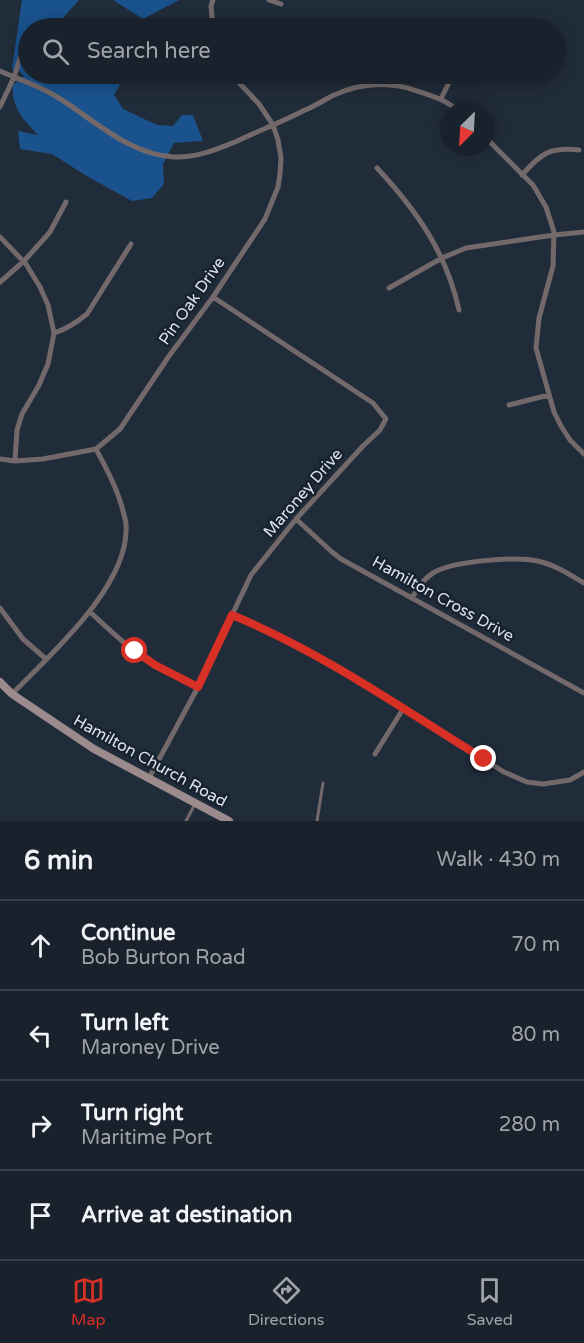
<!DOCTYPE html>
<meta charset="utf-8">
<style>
body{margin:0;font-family:"Varela Round",sans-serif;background:#222934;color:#f1f3f6}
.compass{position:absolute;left:440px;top:102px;width:54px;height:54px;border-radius:50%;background:#19212c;box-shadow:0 3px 15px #0003;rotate:204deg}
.stop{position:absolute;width:18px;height:18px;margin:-14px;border:4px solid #d93025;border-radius:50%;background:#fff}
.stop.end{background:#d93025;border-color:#fff;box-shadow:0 2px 6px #0008}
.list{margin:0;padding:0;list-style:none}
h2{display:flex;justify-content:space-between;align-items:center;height:78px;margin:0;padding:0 24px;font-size:26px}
h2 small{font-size:20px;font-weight:400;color:#9fa3a9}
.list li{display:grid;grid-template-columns:39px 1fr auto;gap:18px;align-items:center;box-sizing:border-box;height:90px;padding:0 24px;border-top:2px solid #373e48}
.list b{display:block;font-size:22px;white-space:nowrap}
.list p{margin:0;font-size:20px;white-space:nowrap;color:#9fa3a9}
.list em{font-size:20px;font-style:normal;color:#9fa3a9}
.icon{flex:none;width:33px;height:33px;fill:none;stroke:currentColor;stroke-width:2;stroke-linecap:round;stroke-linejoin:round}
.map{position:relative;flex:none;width:584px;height:821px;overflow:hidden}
.search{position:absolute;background:#19212c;box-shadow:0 3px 15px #0003;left:18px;right:18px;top:18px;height:66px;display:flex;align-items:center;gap:15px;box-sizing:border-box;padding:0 21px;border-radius:33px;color:#9fa3a9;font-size:22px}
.sheet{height:438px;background:#19212c}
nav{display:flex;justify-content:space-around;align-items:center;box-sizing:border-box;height:84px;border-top:2px solid #373e48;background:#19212c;font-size:16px;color:#9fa3a9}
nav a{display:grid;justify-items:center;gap:3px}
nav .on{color:#d93025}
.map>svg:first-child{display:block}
.green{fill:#19528d}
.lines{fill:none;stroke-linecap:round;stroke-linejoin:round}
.lane{stroke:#73696a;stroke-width:3}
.street{stroke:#73696a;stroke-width:5}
.secondary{stroke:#9c8b8d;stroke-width:8}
.route{stroke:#d93025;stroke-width:8}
.labels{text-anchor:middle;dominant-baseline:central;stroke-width:5;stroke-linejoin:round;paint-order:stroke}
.street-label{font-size:16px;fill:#dce3ec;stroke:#17222f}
</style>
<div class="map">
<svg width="584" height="821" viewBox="0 0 584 821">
<rect width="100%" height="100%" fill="#212c3a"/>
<path class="green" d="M22,0h57l-25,28h-26v46h98l-12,21 9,14 34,16 16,1 9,-11h11l10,26 -29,2 -11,21 1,20 -12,14 -20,3 -47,-26 -33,-21 -32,-5 -2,-18 20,4c-14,-15 -27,-27 -25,-50l11,-9 -6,-6 -6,-1z
M113,0h66l-36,19z"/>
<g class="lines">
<path class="lane" d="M186,821l9,-17
M317,821l6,-38"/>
<path class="street" d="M269,0l12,4
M213,28l-2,-22 2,-6
M0,71c18,8 37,14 54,24 37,22 74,60 120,62 22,1 41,-7 61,-15 23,-11 47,-20 70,-32 10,-4 19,-10 29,-15 27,-12 55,-14 83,-4 16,5 29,9 41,20
M363,74l1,11
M179,75l2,-1
M441,99l12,-25
M0,107l14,-30 9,-28
M485,137l48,48 13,22 8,25 -1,34 -14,52 -3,30 18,64 7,14 9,14 14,14
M377,168c40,43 69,84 82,142
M522,175c19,-22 28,-28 57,-25
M0,237l26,27 14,23 8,18 6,28 -6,31 -9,21 -17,29 -5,16 -2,31
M0,282l24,-21 26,-29 16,-30
M389,288l53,-30 24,-10 88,-13 30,-3
M54,333c13,-4 22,-10 33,-19l44,-70
M509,405l40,-10
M0,459l15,2 28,-2 53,-10 24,-20 49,-73 44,-59 52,-78 13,-32 2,-13 1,-16 -3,-18 -5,-15 -14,-21 -28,-30
M296,519l36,33 9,7 243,134
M412,598c6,-10 11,-19 21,-25 19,-12 83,-17 105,-12 17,4 31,13 46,22
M0,608l23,31 23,20
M90,612c21,19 41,39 66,53 14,8 28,15 42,22
M232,615l45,20 36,18 191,119 23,10 16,2 27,-4 14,-8
M12,694c39,-40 118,-109 114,-169 0,-6 -3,-12 -4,-18 -6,-21 -16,-39 -26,-58
M375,754l28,-45
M149,778l49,-91 53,-112 45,-56 67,-73 17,-16 6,-11 -13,-16 -160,-106"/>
<path class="secondary" d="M0,682l12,12 82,55 135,72"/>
</g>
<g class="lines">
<path class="route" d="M135,651l20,14 43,22 34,-72c90,37 169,93 252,144"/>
</g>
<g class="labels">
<g class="street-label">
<text transform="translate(192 301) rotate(-55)">Pin Oak Drive</text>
<text transform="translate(303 493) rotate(-49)">Maroney Drive</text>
<text transform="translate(443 599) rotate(29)">Hamilton Cross Drive</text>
<text transform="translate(150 761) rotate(29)">Hamilton Church Road</text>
</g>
</g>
</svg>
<svg class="compass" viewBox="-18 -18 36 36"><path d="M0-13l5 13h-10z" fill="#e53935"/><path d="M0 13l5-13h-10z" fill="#9fa3a9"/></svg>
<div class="stop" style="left:135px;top:651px"></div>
<div class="stop end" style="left:484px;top:759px"></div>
<div class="search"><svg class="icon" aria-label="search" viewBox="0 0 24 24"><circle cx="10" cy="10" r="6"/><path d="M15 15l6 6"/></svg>Search here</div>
</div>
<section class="sheet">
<h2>6 min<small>Walk · 430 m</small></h2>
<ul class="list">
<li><svg class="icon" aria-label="ahead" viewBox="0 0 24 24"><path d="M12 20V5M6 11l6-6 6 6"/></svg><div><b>Continue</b><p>Bob Burton Road</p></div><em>70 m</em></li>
<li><svg class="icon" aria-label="left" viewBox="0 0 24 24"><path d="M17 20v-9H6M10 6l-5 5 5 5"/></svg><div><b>Turn left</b><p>Maroney Drive</p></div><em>80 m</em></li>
<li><svg class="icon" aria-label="right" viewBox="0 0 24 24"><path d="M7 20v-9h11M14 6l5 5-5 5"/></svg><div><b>Turn right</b><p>Maritime Port</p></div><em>280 m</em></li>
<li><svg class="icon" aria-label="arrive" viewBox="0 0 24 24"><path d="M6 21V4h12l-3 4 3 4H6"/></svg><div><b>Arrive at destination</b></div></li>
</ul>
</section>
<nav>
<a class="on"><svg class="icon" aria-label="map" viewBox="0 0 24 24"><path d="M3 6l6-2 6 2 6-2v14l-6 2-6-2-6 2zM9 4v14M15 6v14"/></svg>Map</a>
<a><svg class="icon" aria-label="directions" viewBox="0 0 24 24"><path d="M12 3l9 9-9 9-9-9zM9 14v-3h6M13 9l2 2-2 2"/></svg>Directions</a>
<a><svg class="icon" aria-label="saved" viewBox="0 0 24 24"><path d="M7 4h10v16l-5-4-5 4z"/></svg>Saved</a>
</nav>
